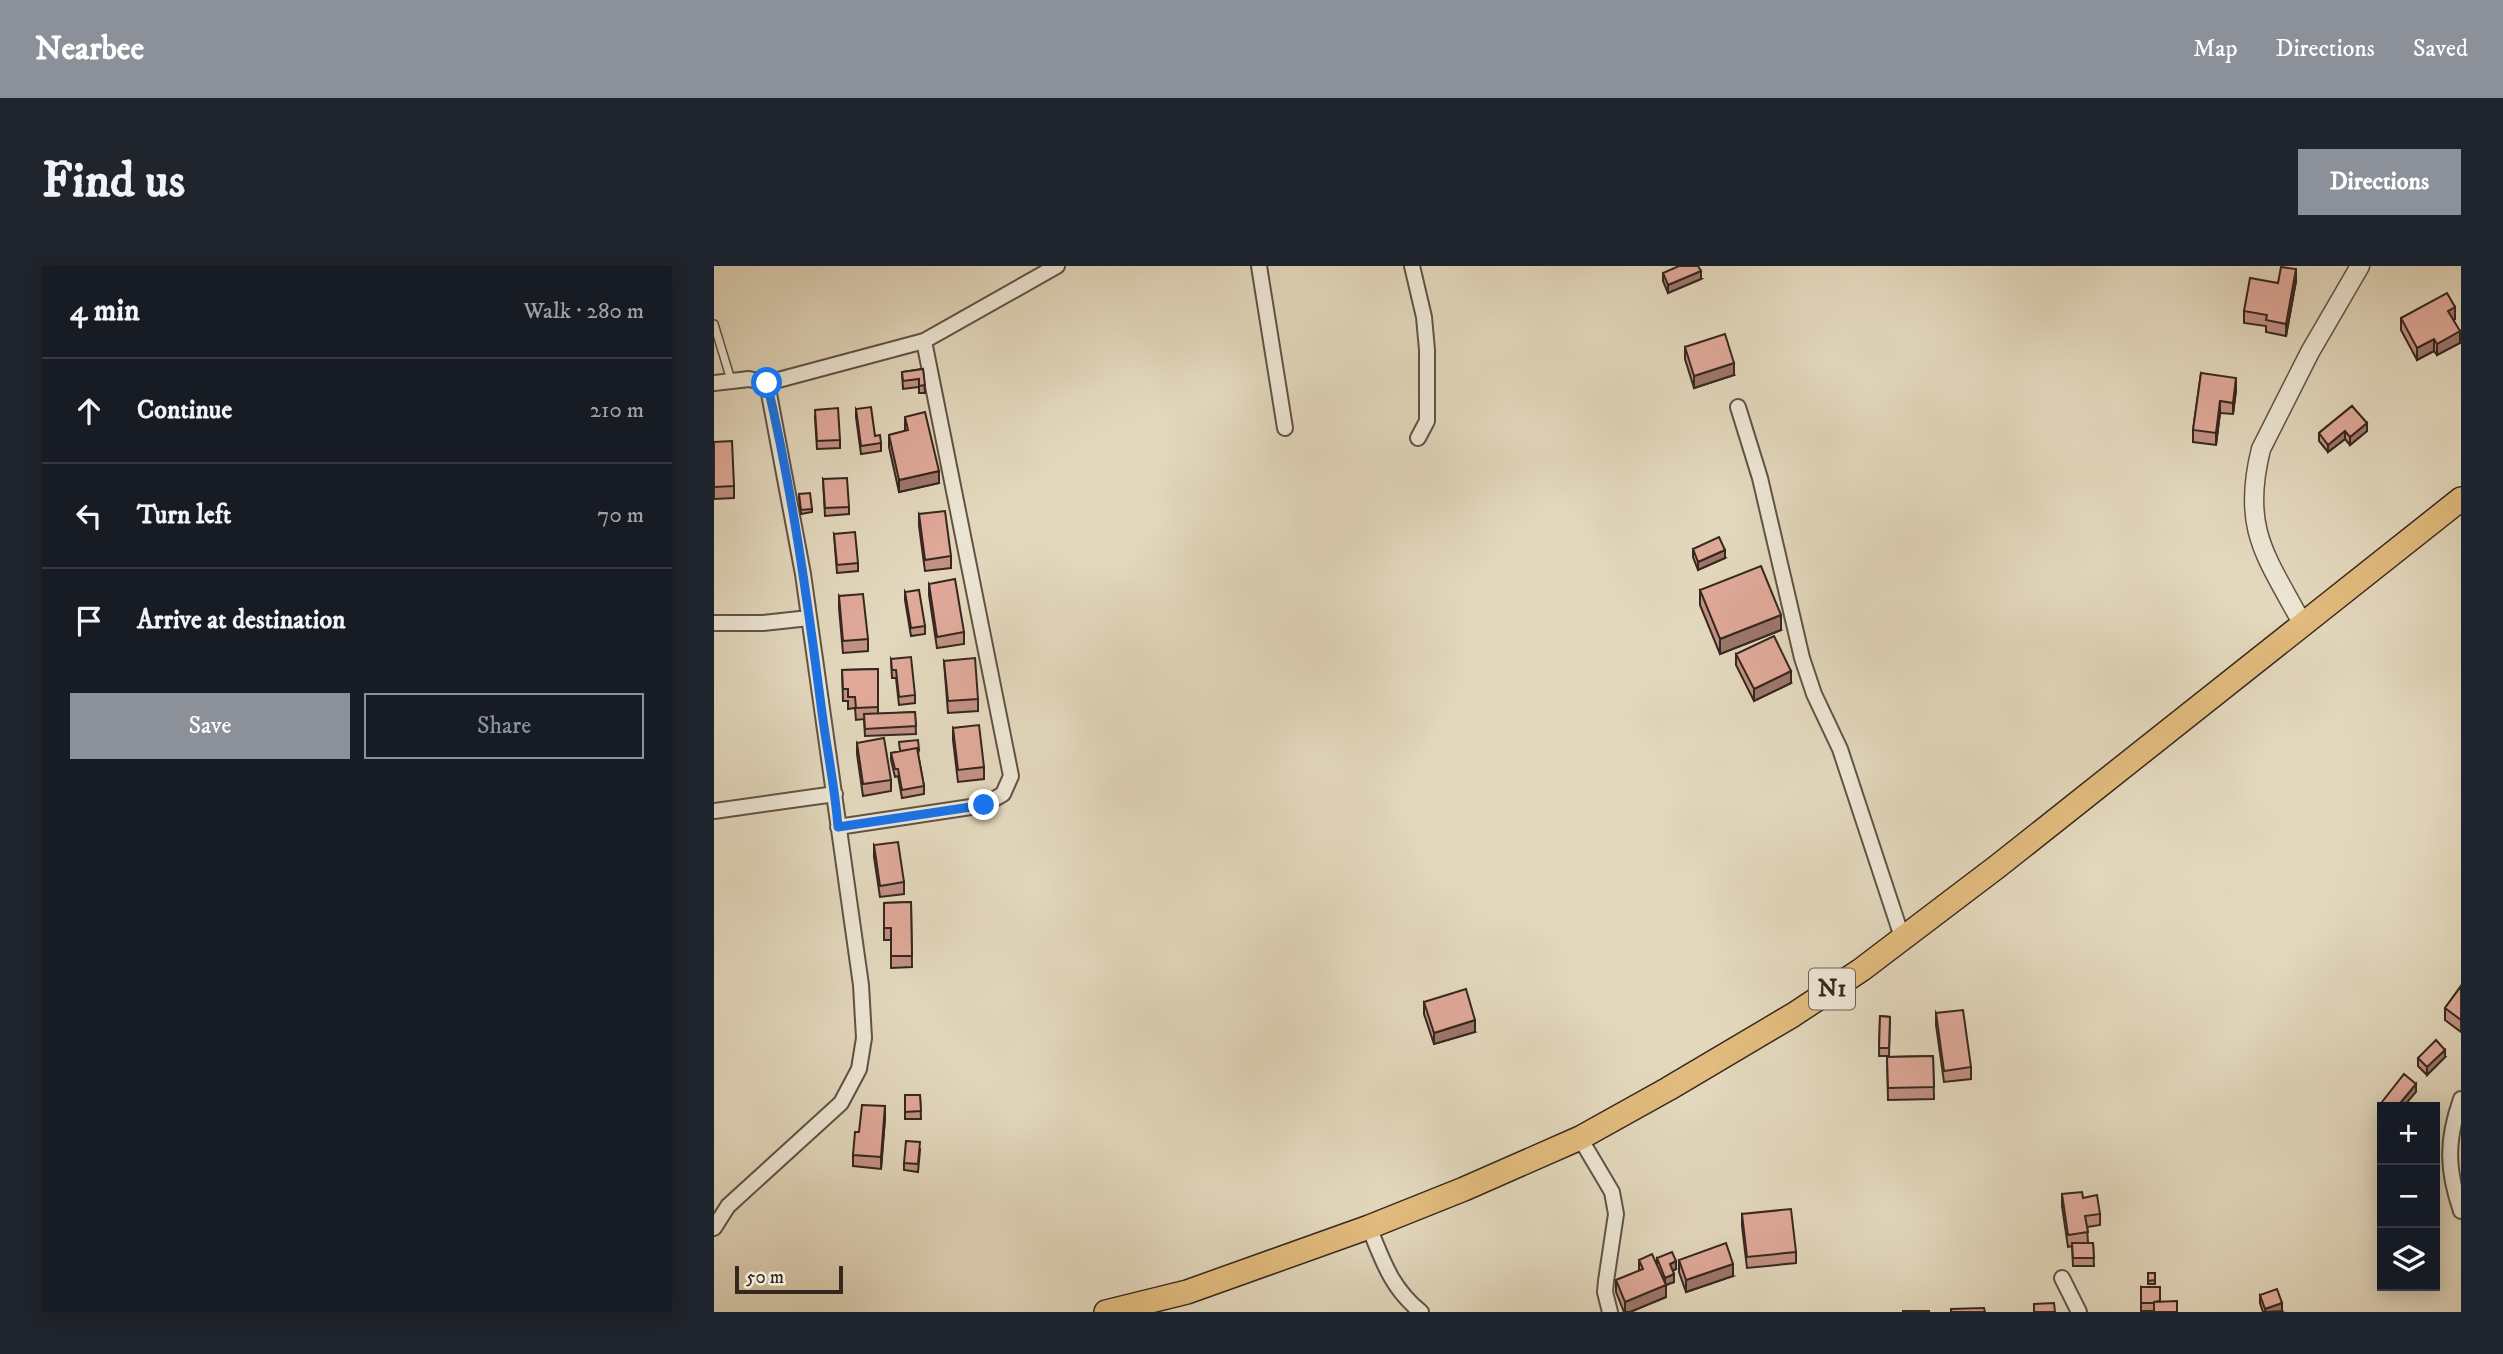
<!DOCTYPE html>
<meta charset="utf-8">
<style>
body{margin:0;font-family:"IM FELL DW Pica",serif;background:#20242c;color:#f1f3f6}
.controls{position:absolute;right:21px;bottom:21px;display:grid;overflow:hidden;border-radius:0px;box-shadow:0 4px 18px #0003}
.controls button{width:63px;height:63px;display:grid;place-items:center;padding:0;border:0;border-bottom:2px solid #363941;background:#171b24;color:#f1f3f6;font:35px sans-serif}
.scale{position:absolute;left:21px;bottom:18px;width:108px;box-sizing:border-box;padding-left:7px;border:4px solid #36271e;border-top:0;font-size:19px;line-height:24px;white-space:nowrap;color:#36271e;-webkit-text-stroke:5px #ede6d4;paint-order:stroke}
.stop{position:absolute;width:21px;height:21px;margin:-16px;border:5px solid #1a73e8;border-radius:50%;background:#fff}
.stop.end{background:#1a73e8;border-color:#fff;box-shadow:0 2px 7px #0008}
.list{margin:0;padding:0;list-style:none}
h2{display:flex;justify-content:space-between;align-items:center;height:91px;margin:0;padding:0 28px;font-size:30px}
h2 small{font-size:23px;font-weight:400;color:#9ea1a6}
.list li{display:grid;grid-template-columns:46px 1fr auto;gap:21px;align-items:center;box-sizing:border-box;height:105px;padding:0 28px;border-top:2px solid #363941}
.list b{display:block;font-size:26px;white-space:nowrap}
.list em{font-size:23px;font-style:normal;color:#9ea1a6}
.actions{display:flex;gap:14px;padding:21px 28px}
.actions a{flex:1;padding:16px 0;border:2px solid #8c9099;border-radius:0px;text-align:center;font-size:24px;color:#8c9099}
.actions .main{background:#8c9099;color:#fff}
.icon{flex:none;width:38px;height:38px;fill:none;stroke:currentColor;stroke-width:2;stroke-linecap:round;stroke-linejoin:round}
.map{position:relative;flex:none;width:1747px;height:1046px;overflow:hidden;border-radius:0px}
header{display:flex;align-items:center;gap:42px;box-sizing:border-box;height:98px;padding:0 35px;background:#8c9099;color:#fff}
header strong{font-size:33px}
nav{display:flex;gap:38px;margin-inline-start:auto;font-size:24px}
.intro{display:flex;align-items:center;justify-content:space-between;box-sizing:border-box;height:168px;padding:0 42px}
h1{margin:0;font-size:49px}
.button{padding:18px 32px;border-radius:0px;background:#8c9099;color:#fff;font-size:24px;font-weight:700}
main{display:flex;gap:42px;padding:0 42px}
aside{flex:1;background:#171b24;border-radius:0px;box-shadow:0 4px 18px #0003}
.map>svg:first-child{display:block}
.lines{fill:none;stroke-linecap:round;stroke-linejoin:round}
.service-casing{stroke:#615346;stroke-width:10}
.minor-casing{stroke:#615346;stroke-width:18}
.tertiary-casing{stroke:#615346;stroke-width:21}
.trunk-casing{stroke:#36271e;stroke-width:26}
.service{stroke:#ede6d4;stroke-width:7}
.minor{stroke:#ede6d4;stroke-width:14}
.tertiary{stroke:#ede6d4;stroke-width:18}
.trunk{stroke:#e2bc7e;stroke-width:23}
.wall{fill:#c19184;stroke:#36271e;stroke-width:2}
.shaded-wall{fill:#9d766c;stroke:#36271e;stroke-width:2}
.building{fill:#e0a99a;stroke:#36271e;stroke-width:2}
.route{stroke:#1a73e8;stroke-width:9}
.labels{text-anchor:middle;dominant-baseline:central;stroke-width:7;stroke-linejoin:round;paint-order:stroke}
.shield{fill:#ede6d4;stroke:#6d6055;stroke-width:2}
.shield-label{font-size:24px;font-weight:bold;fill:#36271e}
</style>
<header>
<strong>Nearbee</strong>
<nav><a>Map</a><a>Directions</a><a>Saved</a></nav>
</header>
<div class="intro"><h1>Find us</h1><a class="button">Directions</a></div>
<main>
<aside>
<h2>4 min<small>Walk · 280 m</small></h2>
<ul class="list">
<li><svg class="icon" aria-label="ahead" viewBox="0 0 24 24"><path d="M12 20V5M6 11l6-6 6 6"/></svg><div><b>Continue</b></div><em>210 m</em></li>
<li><svg class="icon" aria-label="left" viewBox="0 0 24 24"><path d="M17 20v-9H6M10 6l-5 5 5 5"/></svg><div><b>Turn left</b></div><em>70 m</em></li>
<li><svg class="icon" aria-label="arrive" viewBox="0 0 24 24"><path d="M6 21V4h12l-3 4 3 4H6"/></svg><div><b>Arrive at destination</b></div></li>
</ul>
<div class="actions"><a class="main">Save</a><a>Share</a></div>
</aside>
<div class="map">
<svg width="1747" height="1046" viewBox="0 0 1747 1046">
<rect width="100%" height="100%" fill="#e3d8bd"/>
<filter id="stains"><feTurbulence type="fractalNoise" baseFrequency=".00286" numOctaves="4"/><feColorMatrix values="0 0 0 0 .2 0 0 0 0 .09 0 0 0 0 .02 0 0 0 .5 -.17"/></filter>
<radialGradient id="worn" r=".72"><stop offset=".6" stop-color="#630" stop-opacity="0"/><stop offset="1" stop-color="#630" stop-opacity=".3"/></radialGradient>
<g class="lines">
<defs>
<path id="service" d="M0,58l17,56"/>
<path id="minor" d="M545,0l26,162
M698,0l12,51 3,33v71l-9,17
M0,117l35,-4 18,4
M1024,141l22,71 42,180 12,36 26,55 62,188
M0,357h49l46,-5
M0,545l121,-17
M124,561l146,-22 19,-11 8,-18 -87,-435
M1747,833c-15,42 -14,71 0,112
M866,872l32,54 4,22 -10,67 -1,11 5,20
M655,961c14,34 22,61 52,85
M0,962l14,-22 113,-103 18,-34 5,-31 -3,-53 -58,-411 -36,-191 157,-42 133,-75
M1348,1012l17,34"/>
<path id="tertiary" d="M1588,357c-36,-67 -61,-94 -41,-174l49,-97 50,-86"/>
<path id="trunk" d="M392,1046l81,-20 182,-65 95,-38 116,-51 88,-49 125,-74 68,-45 137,-104 463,-367"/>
</defs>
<use href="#service" class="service-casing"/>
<use href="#minor" class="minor-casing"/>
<use href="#tertiary" class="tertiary-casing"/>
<use href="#trunk" class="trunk-casing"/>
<use href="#service" class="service"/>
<use href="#minor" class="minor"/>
<use href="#tertiary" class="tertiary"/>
<use href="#trunk" class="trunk"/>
</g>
<path class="wall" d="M949,7l38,6 -33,14 -5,-12z
M1582,15l-10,55 -20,-4v-6l-22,-3v-12l34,-28z
M1687,52l54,1 -2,1 7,23 -23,12 -3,-4 -17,9 -16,-30z
M971,81l49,28 -40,13 -9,-29z
M209,103l2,24h-6v-6l-16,2 -1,-17z
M1487,107l35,17 -3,24 -13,-1 -4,32 -23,-3v-12z
M1638,140l15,25 -17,14 -5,-6 -17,13 -9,-11v-8z
M142,143l25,34v8l-20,3 -5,-37z
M101,151l25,23v8l-23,1z
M191,151l34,66 -40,9 -10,-45v-12l16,-4z
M0,176l20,44v12l-20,1z
M109,213l26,28v7l-24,2z
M85,232l13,11v3l-11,2z
M205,248l32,42v12l-26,3 -6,-45z
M120,268l24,29v8l-21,2z
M979,283l32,9 -27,12 -5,-13z
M215,318l35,48v12l-27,4 -8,-53z
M986,324l81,40 -61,24 -20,-49z
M191,326l20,34v8l-14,2 -6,-36z
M125,330l29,43v12l-25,2 -4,-45z
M1022,388l55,29 -37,18 -18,-36z
M177,393l24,36v8l-16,2 -3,-27h-4z
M230,395l34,38v12l-30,2z
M164,403v45l37,-2 1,22 -51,2 -1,-17 -8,1 -1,-12 -7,1v-8h-5l-1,-31z
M239,462l31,39v12l-26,3 -5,-42z
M143,477l34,37v11l-28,5 -6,-42z
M205,484l-1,4 6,32v8l-22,4 -4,-22 -3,1 -4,-17v-7z
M160,579l30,37v12l-24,3 -6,-40z
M197,636l1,65 -21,1v-28h-7v-37z
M1747,720v46l-16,-12v-12z
M710,736l51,30 -41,12 -10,-30z
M1222,747l35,54v12l-27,3 -8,-57z
M1166,750l10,1 -1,39h-10z
M1219,790l1,43 -46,1 -1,-43z
M1731,791l-18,18 -9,-9v-8z
M191,829h15l1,24h-16z
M171,852l-4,51 -28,-3v-11l6,-23z
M206,884l-2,22 -14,-2v-7z
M1348,928l21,4 17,16v11l-13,2 1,16h5l1,23h-21l-1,-20 -4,1 -6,-41z
M1668,936v16l-2,-3v-12z
M1028,948l54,38v11l-49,5 -5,-42z
M943,992l19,11 -3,2 1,11 -8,3v12l-36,15h-6l-8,-20v-12l23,-9v-11l18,5z
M965,994l54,16 -47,16 -7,-20z
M1434,1007h7v11h-7z
M1427,1021l19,14 -6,10h-13z
M1546,1029l22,16 -19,1 -3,-9z"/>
<path class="shaded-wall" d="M1582,3v12l-10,55v-12z
M987,5v8l-33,14v-8z
M1741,41v12l-7,3v-11z
M1746,65v12l-23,12v-11z
M1720,73v12l-17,9v-12z
M1020,97v12l-40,13v-12z
M1522,112v12l-3,24v-11z
M1506,135v12l-4,32v-12z
M1653,157v8l-17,14v-8z
M1631,165v8l-17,13v-7z
M225,205v12l-40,9v-12z
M1011,284v8l-27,12v-8z
M1067,349v15l-61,24v-15z
M1077,405v12l-37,18v-12z
M761,754v12l-41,12v-11z
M1731,784v7l-18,18v-8z
M1702,818v8l-13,15h-6z
M171,840v12l-4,51v-12z
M1724,973v8l-3,2v-7z
M962,995v8l-6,3v-8z
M1019,998v12l-47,16v-12z
M960,1008v8l-8,3v12l-36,15h-5v-10l40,-17v-7z
M1568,1037v8l-17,1v-3z"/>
<path class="building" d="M965,0h19l3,5 -33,14 -5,-12z
M1567,1l15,2 -10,55 -20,-4 1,-5 -23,-4 6,-33 28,5z
M1733,27l8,14 -7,4 12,20 -23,13 -3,-5 -17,9 -16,-30z
M1011,68l9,29 -40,13 -9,-29z
M209,103l2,16 -6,1v-7l-16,2 -1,-9z
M1487,107l35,5 -3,25 -13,-2 -4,32 -23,-3z
M1638,140l15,17 -17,14 -5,-6 -17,14 -9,-12z
M157,141l4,29 5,-1 1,8 -20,3 -5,-37z
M124,142l2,32 -23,1 -2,-31z
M211,146l14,59 -40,9 -10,-45 19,-5 -3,-13z
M18,175l2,45 -20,1v-45z
M133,212l2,29 -24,1 -2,-29z
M96,227l2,16 -11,1 -2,-16z
M231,245l6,45 -26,4 -6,-46z
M141,266l3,31 -21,2 -3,-31z
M1005,271l6,13 -27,12 -5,-13z
M1047,300l20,49 -61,24 -20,-49z
M241,313l9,53 -27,5 -8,-53z
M205,324l6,36 -14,2 -6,-36z
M149,328l5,45 -25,2 -4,-45z
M1060,370l17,35 -37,18 -18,-35z
M197,391l4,38 -16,2 -3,-27h-4l-1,-11z
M261,392l3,41 -30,2 -4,-40z
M164,403v38l-22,1 -1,-11h-7v-8h-5l-1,-19z
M201,446l1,14 -51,3 -1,-15z
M265,459l5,42 -26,3 -5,-42z
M170,472l7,42 -28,4 -6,-41z
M204,474l1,10h-1l-1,-2 -17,3 -1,-9z
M203,482l7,38 -22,4 -4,-21h-3l-4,-16z
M184,576l6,40 -24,4 -6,-41z
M197,636l1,54h-21v-28h-7v-25z
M1747,720v34l-16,-12z
M752,723l9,31 -41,13 -10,-31z
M1249,744l8,57 -27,4 -8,-58z
M1166,750l10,1 -1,31h-10z
M1722,774l9,10 -18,17 -9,-9z
M1219,790l1,31 -46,1 -1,-31z
M1690,808l12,10 -19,23h-8l-7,-5z
M191,829h15l1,16 -16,1z
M148,839l23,1 -4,51 -28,-2 2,-23h4z
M192,875l14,1 -2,22 -14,-1z
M1368,926l1,6 14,-3 3,19 -15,2 3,16 -20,3 -6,-41z
M1077,943l5,43 -49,5 -5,-43z
M1012,977l7,21 -47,16 -7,-20z
M1358,977h21l1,15h-21z
M958,986l4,9 -6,3 4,10 -9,4 -8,-20z
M938,988l14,31 -41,17 -9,-22 27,-11 -4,-9z
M1434,1007h7v7l-7,1z
M1427,1021h19v14l-6,1v1h-13z
M1563,1023l5,14 -17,6 -5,-14z
M1463,1035v11h-23v-10z
M1340,1037l1,9h-21v-8z
M1270,1042l1,4h-34v-3z
M1189,1045h26v1h-26z"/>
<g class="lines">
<path class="route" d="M53,117c25,106 40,214 54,322 5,41 14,81 17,122l146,-22"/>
</g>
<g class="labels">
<rect class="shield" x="1095" y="702.5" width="46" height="41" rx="5"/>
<g class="shield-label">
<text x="1118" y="723">N1</text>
</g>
</g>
<rect width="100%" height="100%" filter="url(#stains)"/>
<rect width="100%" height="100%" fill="url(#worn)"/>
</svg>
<div class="controls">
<button>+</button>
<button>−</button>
<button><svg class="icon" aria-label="layers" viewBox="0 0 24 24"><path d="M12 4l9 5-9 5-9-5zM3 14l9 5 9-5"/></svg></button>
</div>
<div class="scale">50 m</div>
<div class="stop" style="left:53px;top:117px"></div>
<div class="stop end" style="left:270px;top:539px"></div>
</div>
</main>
